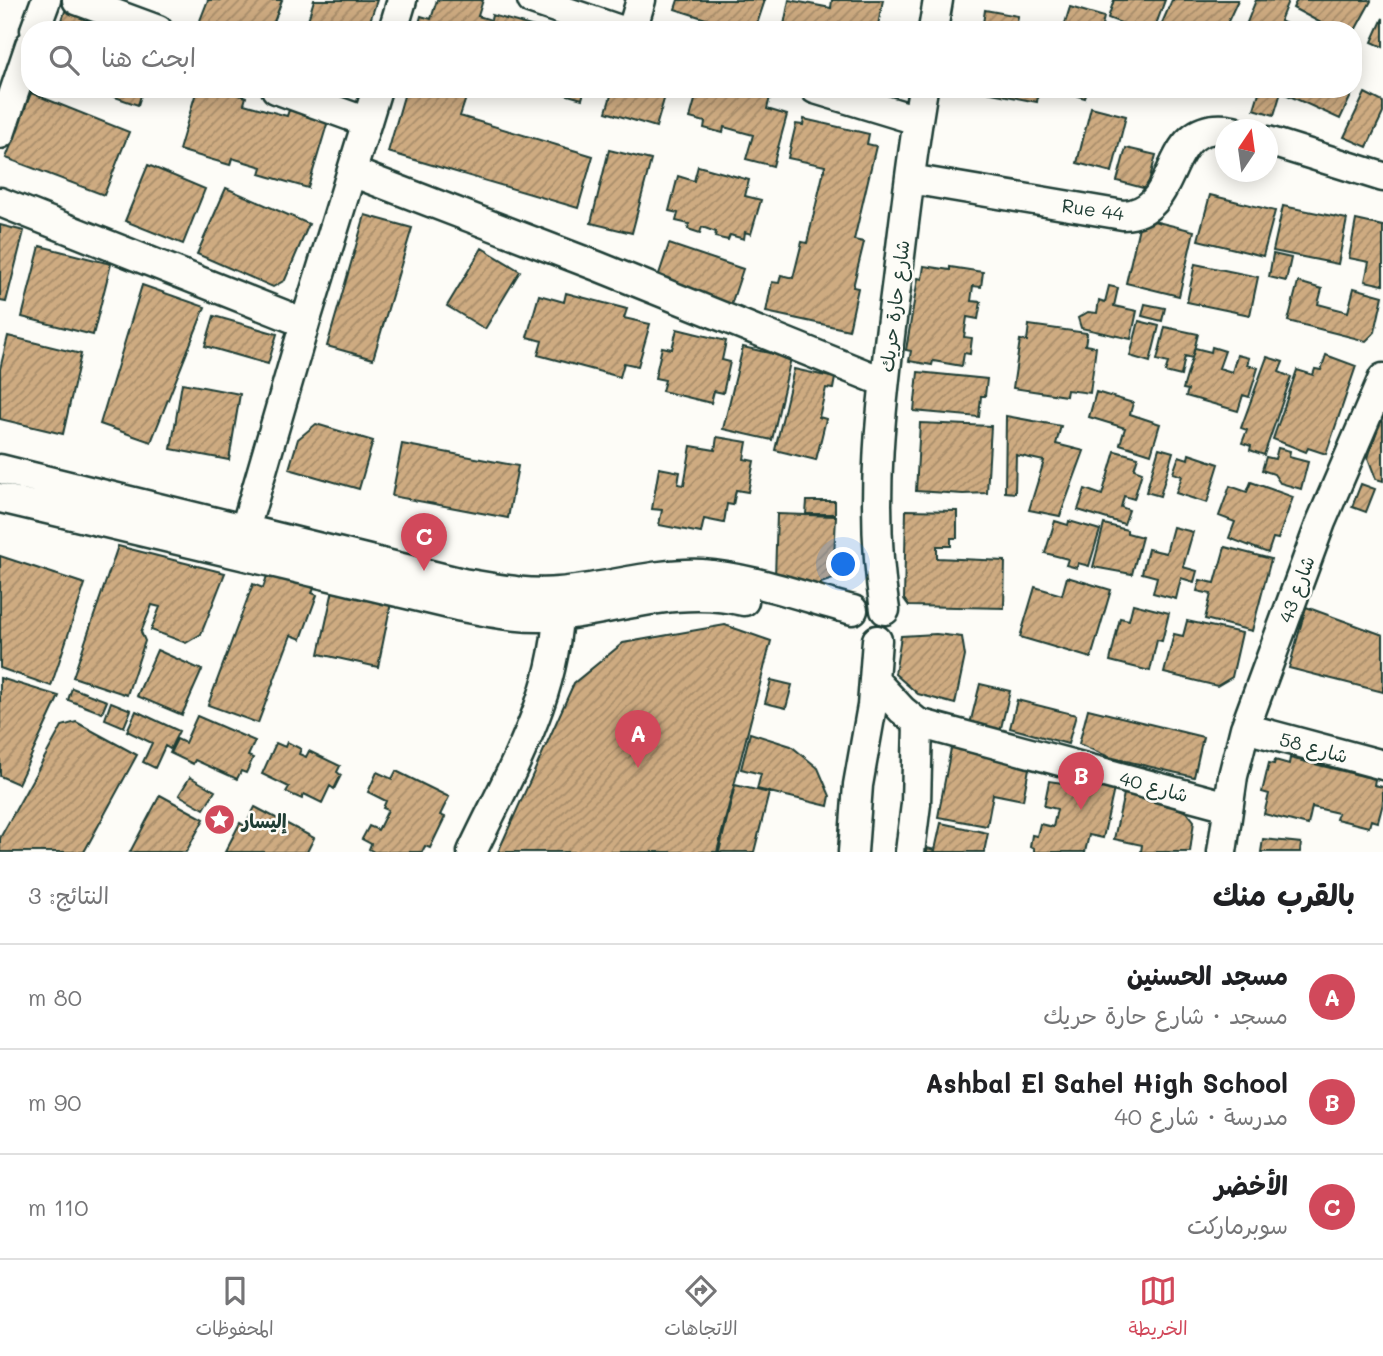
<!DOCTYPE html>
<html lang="ar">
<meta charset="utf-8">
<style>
body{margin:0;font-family:Mali,"Playpen Sans Arabic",sans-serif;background:#f6f6f6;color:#202124;direction:rtl}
.compass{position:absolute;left:1215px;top:119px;width:63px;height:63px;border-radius:50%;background:#fff;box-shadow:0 4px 18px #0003;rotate:13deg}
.you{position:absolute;left:844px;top:565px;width:24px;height:24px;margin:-18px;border:5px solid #fff;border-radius:50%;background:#1a73e8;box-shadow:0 0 0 10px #1a73e833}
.badge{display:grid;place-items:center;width:46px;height:46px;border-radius:50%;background:#d1495b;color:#fff;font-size:23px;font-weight:700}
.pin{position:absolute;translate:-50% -58px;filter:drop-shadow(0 2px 4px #0008)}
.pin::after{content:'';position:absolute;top:37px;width:24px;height:21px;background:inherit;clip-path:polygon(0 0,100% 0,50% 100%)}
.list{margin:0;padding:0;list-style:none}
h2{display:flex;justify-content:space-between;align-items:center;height:91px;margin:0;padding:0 28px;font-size:30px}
h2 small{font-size:23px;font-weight:400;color:#757577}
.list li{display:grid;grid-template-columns:46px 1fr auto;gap:21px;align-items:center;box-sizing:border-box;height:105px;padding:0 28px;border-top:2px solid #e0e0e0}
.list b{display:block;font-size:26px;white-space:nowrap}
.list p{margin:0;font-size:23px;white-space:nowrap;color:#757577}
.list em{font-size:23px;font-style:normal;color:#757577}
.icon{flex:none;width:38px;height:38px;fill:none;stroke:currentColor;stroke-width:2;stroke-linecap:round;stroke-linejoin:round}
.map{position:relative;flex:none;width:1383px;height:852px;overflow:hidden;direction:ltr}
.search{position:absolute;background:#fff;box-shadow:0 4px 18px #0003;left:21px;right:21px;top:21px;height:77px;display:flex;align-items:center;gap:18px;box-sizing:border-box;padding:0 24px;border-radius:28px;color:#757577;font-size:26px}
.sheet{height:406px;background:#fff}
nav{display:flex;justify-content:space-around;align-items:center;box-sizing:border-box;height:98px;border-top:2px solid #e0e0e0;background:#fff;font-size:19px;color:#757577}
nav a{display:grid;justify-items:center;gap:4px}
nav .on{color:#d1495b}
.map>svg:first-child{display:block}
.building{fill:url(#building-hatch);stroke:#1f3d34;stroke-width:2}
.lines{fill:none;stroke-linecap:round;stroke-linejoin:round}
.minor-casing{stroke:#1f3d34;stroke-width:33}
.minor{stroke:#fdfcf7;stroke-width:28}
.labels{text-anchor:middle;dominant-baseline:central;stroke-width:5;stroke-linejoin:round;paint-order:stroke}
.street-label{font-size:19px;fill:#1f3d34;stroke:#fdfcf7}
.poi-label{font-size:19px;font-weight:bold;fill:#1f3d34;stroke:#fdfcf7;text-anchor:start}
</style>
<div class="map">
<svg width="1383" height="852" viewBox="0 0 1383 852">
<defs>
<pattern id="building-hatch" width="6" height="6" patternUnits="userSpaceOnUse" patternTransform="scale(1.75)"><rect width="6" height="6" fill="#ceab81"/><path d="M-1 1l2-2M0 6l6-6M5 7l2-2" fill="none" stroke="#a78c6a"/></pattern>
</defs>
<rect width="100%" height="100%" fill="#fdfcf7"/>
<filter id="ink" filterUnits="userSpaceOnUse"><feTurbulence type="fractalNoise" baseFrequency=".0143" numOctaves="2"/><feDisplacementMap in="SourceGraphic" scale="14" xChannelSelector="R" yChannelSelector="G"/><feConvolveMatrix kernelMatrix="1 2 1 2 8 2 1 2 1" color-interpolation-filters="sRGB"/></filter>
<g filter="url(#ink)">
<path class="building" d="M208,0h74l-11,30h-71l-3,-2z
M314,0h63l-10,30h-62z
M437,0h46l-5,16 13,4 1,-5 53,15h-128l4,-14 10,3z
M678,0h87l-10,30h-15l-65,-21z
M789,0l42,8 1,-8h51l-6,30h-94z
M1114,0h51l-11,30h-15l-31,-12z
M1172,0h66l-14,30h-65z
M1256,0l32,1 -8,20 13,6 -1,3h-48z
M1297,0h71l3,1 -18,33v-4h-19l-41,-22z
M1070,7l34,10 -3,13h-38z
M985,10l33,6 -2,14h-34z
M65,11l55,19h-61z
M1383,18v29l-11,-5z
M1353,79l5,2 -18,38 -57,-26 2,-4h68z
M92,89h51l-5,16z
M197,89h21l28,8 -2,7 43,12 2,-6 39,11 -20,67 -48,-14 2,-7 -30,-9 -2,7 -51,-15z
M406,89h31l29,9 -6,18 133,40 -15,52 -190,-56z
M547,89h38l-3,10z
M613,89h54l-11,38 -50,-15z
M698,89h74l-5,20 20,6 -14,51 -27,-7 7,-24 -29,-8 -1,6 -19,-5 1,-6 -15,-4z
M971,89h68l-2,13z
M1053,89h35l-3,9z
M1260,89h22l-8,26 -20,-6z
M31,93l98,39 -25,63 -98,-37z
M1365,93l18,9v11l-16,34 -23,-10z
M1091,107l35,9 -14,56 -35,-9z
M804,119l65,15 -2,10 9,2 -22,94 10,2 -11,45 5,1 -9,42 -83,-18 6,-30 7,1 2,-8 12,3 9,-36 5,1 18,-77 -37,-8 8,-34 7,1z
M1126,148l30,7 -9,34 -30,-8z
M609,150l42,10 -19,73 -41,-10z
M148,165l57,24 -22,55 -58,-23z
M698,166l51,14 -4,16 16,4 -10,34 -6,-2 -1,7 -14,-4 -2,5 -13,-3 1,-5 -14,-5 -2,6 -12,-4 1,-5 -13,-3 2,-8 -9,-2 9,-35 16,5z
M226,188l83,36 -24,56 -12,7 -76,-33z
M1210,195l65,16 -12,45 -65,-16z
M1283,206l64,13 -9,45 -65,-13z
M365,215l47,13 -39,131 -46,-13z
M1141,218l53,13 -15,65 -53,-13z
M1356,220l27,6v59l-18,-4 4,-19 -20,-4z
M0,225l24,6 -18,71 -6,-1z
M669,244l74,25 -12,36 -74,-25z
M40,246l71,18 -18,71 -71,-18z
M482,248l38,23 -35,58 -38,-23z
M1273,254l18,4 -5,23 -17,-4z
M1195,264l63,13 -8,38 -63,-13z
M924,266l26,4v-3l33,5 -2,15 -8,-1 -2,15 10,1 -3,17 -11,-2 -3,20 8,1 -2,16 -6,-1 -2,13 -29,-5 -1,4 -23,-4 2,-10 -5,-1 12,-72 4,1z
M1298,282l24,7 -4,15 30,8 6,-24 29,8 -8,36 -9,9 -78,-20z
M142,285l63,22 -54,135 -51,-18z
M1109,286l9,2 -4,18 23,5 -6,28 -50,-11 -3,-10 10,-6 9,1 2,-13 6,2z
M566,293l61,16 -3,9 26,6 -12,42 -14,-3 -4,14 -82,-22 4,-14 -15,-4 12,-42 25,7z
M1145,304l20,4 -3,13 -20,-5z
M214,316l63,18 -9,30 -63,-18z
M1139,321l20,5 -9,36 -20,-6z
M1029,325l58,8 -2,12 11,2 -6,46 -23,-3 -1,6 -53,-8 7,-48 7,1z
M1165,327l33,7 -6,24 -7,-2 -4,20 -16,-4 3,-9 -11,-3z
M677,329l49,12 -4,19 8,2 -7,31 -9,-2 -3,12 -49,-12 3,-11 -10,-2 7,-31 10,2z
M8,336l73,18 -18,80 -63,-15v-50z
M743,347l48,11 -19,82 -49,-11z
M1212,347l13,4 -6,17 13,4 5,-17 12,3 -2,7 11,3 -9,29 -6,-2 -5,16 -52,-15 2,-6 -5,-1 12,-41 16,4z
M1326,355l30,11 -30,88 -18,-6 -2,4 -33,-13 24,-69 16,5 2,-6 6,1z
M1267,357l16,5 -4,10 12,5 -27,78 -14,-5 1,-4 -9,-3 5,-13 -6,-2z
M794,369l41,9 -2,11 -7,-1 -7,29 7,2 -10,41 -41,-10z
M918,372l69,7 -2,17h-4l-2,21 -65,-6z
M182,383l58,11 -11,66 -58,-11z
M1096,392l37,11 -3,11 30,10 -9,30 -31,-10 5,-16 -36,-11z
M1006,416l55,10 -5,18 28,7 -24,65 -31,-6 15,-49 -28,-6 -1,38 -10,-1z
M1380,421l3,1v59l-7,-2 -8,-21z
M920,423l71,3 -4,67 -24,1 -47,-3z
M316,424l57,17 -14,48 -70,-20 9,-30z
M717,437l30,5 -3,17 10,2 -6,31 -12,-2 -3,15 -6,-1 -3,19 -20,-4 -3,14 -42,-8 3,-15 -10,-1 7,-41 21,4 -2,12 6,1 7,-39 24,4z
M402,444l116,22 -10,52 -116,-22z
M1159,448l14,4 -13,44 -14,-4z
M1278,448l12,3 -1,6 19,5 -7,27 -21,-6 -6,-9 -12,-4 4,-13 9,2z
M1115,451l23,6 -4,12 8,3 -8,27 -10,-3 -3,11 8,3 -5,14 -46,-14 7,-21 17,6z
M1189,454l30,10 -12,39 -31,-10 6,-17 -9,-3 6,-17 9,3z
M1251,482l42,15 -15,42 -5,-1 -5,15 -39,-15 6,-16 -16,-6 11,-30 17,6z
M1361,484l14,5 -9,23 -14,-5z
M807,501h28v13h-29z
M906,510l51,1v27h-6v8h-14v12l68,3 -1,47 -95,-2 -5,-7z
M777,514l59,2 -3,63 -24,8 -34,-10z
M1055,521l13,4 1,-4 31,9 -11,36 -11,-3 -1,5 -11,-3 2,-6 -23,-6z
M1104,524l23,6v3l15,4 -10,37 -39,-7z
M1173,527l20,5 -10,35 14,4 -3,11 -13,-4 -5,21 -23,-6 4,-16 -15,-4 6,-24 18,4z
M118,546l107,27 -24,61 -15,9 -35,-13 9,-23 -8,-2 -11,27 4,9 -18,54 -54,-18z
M1225,547l46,12 -19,72 -47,-12 6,-25 -14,-3 3,-11 15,3z
M0,556l85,28 -34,102 -51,-18z
M273,573l29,7 12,9 -2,4 5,2 -16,44 -10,-4 -33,88 -50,-18 45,-121 10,4 4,-12 4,2z
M1067,577l44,13 -20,68 -71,-21 15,-50 27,8z
M333,590l58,13 -13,64 -59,-13z
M1133,604l36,9 -7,28 -5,-1 -7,31 -40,-10 10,-43 9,2z
M1306,607l77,28v57l-94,-24z
M1187,621l55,12 -10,44 -15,9 -53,-13 10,-39 9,2z
M725,625l46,16 -54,211h-219l76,-169 49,-40z
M936,634l26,3 3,19 -10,48 -37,-10 -23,-20 6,-38z
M157,650l45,20 -20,45 -45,-19z
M0,678l59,18 -41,88 -18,-8z
M771,680l21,5 -6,23 -21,-5z
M980,684l30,7 -10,41 -30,-8z
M72,688l35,13 -5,12 -34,-13z
M1017,700l59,15 -8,29 -58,-16z
M111,702l20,8 -7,17 -19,-8z
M1088,709l115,28 -9,40 -85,-20 -30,-13z
M136,711l43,20 -9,18 -5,-3 -10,22 -12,-6 9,-19 -25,-12z
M197,716l58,25 -7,15 5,2 -7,15 -5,-2 -4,8 -42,-19 -2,4 -23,-11 7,-14 8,4z
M76,722l61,33 -53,97h-84v-14l62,-112z
M750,733l41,13 27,22 12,28 -2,10 -71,-17 4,-15 -20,-5z
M287,742l14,7 -2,5 7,3 3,-6 31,15 -3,6 4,3 -7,14 -4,-3 -8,17 -18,-9 -2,5 -16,-7 3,-5 -27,-13 14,-31 9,4z
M952,743l79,15 -8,42 -30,-6 -6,32 -49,-9z
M1290,758l85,21 -1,6 9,2v16l-5,19 -7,-2 -2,7 -33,-8 2,-6 -26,-6 -4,18 -44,-11 5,-20 -7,-2 7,-29 5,1 1,-4 14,4z
M396,771l53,26 -9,18 5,2 -15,31 -5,-2 -3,6h-48l-5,-3 2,-5 -9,-5 7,-13 9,4 10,-20 -5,-2 3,-7 -18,-9 9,-20 15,7z
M190,777l25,14 -11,18 -25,-14z
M1064,777l50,12 -11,49 -14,-3 -4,17h-51v-4l-4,-1 2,-12 5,1 3,-12 13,3 4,-18 -13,-3 5,-25 14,2z
M735,785l34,8 -15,59h-35z
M1125,789l62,23 7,9 -4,31h-49l1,-7 -28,-6z
M160,795l44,24 -18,33h-56z
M255,807l59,31 -7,14h-82l15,-29 5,3z
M941,823l47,10 -4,19h-57v-4l8,2z
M1263,839l38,4 -1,9h-39z"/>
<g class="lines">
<defs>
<path id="minor" d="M77,0l81,30
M532,0l88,30
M35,30l11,-30
M393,30l9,-30
M632,30l9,-30
M933,30l5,-30
M276,89l91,33
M815,89l102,31
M0,134l30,-89
M1268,141l115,36
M352,172l245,94 287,116
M910,179l213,36c62,-2 35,-98 110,-85
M0,202l305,121
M0,469l463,114c31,5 64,12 96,9 48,-4 94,-20 143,-18 47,3 105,24 151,36
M0,498l457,108c33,6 67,14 101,10 64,-8 122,-30 186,-15
M245,529l60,-206 72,-234
M885,610c-18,-109 -2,-222 12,-330 8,-64 15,-128 26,-191
M875,681l27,29 16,13 -2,81 -6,48
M918,723l310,83
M1245,728l138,37
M472,852c38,-81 88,-160 86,-253
M853,852l5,-67 14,-79 5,-66
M1222,852l11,-76 12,-48 76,-206 62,-144"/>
</defs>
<use href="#minor" class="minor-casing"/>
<use href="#minor" class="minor"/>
</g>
</g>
<defs>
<symbol id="sight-disc" viewBox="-11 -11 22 22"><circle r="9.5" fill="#d1495b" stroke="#fdfcf7"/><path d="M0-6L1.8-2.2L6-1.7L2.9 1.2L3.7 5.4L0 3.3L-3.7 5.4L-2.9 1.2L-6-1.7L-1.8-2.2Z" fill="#fff"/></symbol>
</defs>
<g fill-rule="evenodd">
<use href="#sight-disc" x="202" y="802" width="35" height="35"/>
</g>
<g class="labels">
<g class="street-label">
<text transform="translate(1093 209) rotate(8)">Rue 44</text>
<text transform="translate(894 306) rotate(-83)">شارع حارة حريك</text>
<text transform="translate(1296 589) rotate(-70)">شارع 43</text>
<text transform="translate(1314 747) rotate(15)">شارع 58</text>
<text transform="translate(1154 786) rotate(15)">شارع 40</text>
</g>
<g class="poi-label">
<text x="242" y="820">إليسار</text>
</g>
</g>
</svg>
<svg class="compass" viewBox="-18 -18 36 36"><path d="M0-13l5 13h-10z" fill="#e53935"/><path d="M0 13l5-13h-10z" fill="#757577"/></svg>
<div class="you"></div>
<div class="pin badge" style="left:638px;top:768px">A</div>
<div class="pin badge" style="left:1081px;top:810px">B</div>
<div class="pin badge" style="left:424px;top:571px">C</div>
<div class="search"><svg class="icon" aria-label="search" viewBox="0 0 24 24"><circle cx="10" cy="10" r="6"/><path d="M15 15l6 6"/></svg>ابحث هنا</div>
</div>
<section class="sheet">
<h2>بالقرب منك<small>النتائج: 3</small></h2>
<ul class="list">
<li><span class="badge">A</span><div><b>مسجد الحسنين</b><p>مسجد · شارع حارة حريك</p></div><em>80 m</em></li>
<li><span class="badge">B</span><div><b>Ashbal El Sahel High School</b><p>مدرسة · شارع 40</p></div><em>90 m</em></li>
<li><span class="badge">C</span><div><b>الأخضر</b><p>سوبرماركت</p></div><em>110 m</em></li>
</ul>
</section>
<nav>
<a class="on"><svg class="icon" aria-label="map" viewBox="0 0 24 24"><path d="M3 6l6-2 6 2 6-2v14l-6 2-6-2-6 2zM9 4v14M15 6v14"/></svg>الخريطة</a>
<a><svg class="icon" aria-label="directions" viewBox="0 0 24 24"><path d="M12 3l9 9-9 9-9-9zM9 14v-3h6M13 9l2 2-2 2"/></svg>الاتجاهات</a>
<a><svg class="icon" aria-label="saved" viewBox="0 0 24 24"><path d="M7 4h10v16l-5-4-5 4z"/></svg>المحفوظات</a>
</nav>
